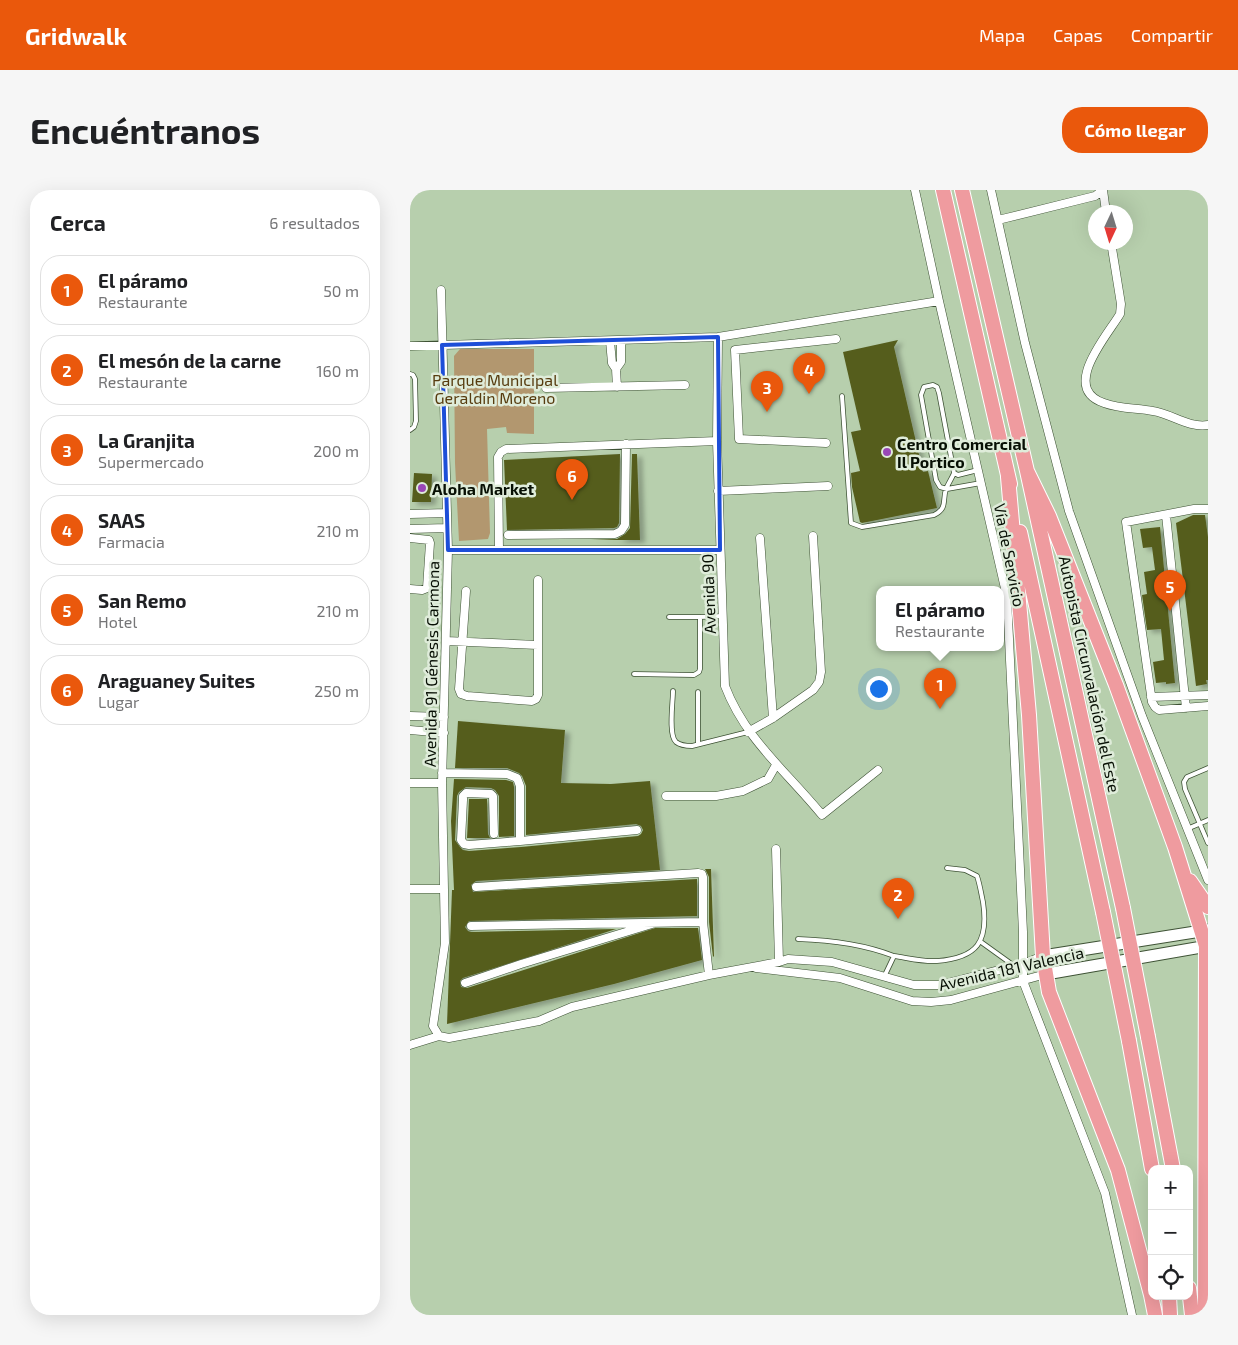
<!DOCTYPE html>
<html lang="es">
<meta charset="utf-8">
<style>
body{margin:0;font-family:"Exo 2",sans-serif;background:#f6f6f6;color:#202124}
.controls{position:absolute;right:15px;bottom:15px;display:grid;overflow:hidden;border-radius:10px;box-shadow:0 5px 20px #0002}
.controls button{width:45px;height:45px;display:grid;place-items:center;padding:0;border:0;border-bottom:1px solid #e0e0e0;background:#fff;color:#202124;font:25px sans-serif}
.compass{position:absolute;left:678px;top:15px;width:45px;height:45px;border-radius:50%;background:#fff;box-shadow:0 5px 20px #0002;rotate:184deg}
.you{position:absolute;left:468px;top:498px;width:18px;height:18px;margin:-12px;border:4px solid #fff;border-radius:50%;background:#1a73e8;box-shadow:0 0 0 8px #1a73e833}
.badge{display:grid;place-items:center;width:32px;height:32px;border-radius:50%;background:#ea580c;color:#fff;font-size:16px;font-weight:700}
.pin{position:absolute;translate:-50% -41px;filter:drop-shadow(0 1px 2px #0008)}
.pin::after{content:'';position:absolute;top:26px;width:18px;height:15px;background:inherit;clip-path:polygon(0 0,100% 0,50% 100%)}
.popup{position:absolute;left:466px;top:396px;width:128px;height:65px;box-sizing:border-box;display:grid;place-content:center;border-radius:10px;background:#fff;filter:drop-shadow(0 1px 4px #0005);font-size:16px;white-space:nowrap;color:#757577}
.popup b{font-size:19px;color:#202124}
.popup::after{content:'';position:absolute;left:50%;top:100%;margin-left:-10px;border:10px solid transparent;border-top-color:#fff}
.list{margin:0;padding:0;list-style:none}
h2{display:flex;justify-content:space-between;align-items:center;height:65px;margin:0;padding:0 20px;font-size:21px}
h2 small{font-size:16px;font-weight:400;color:#757577}
.list li{display:grid;grid-template-columns:32px 1fr auto;gap:15px;align-items:center;box-sizing:border-box;height:70px;margin:0 10px 10px;padding:0 10px;border:1px solid #e0e0e0;border-radius:20px}
.list b{display:block;font-size:19px;white-space:nowrap}
.list p{margin:0;font-size:16px;white-space:nowrap;color:#757577}
.list em{font-size:16px;font-style:normal;color:#757577}
.icon{flex:none;width:28px;height:28px;fill:none;stroke:currentColor;stroke-width:2;stroke-linecap:round;stroke-linejoin:round}
.map{position:relative;flex:none;width:798px;height:1125px;overflow:hidden;border-radius:20px}
header{display:flex;align-items:center;gap:30px;box-sizing:border-box;height:70px;padding:0 25px;background:#ea580c;color:#fff}
header strong{font-size:24px}
nav{display:flex;gap:28px;margin-inline-start:auto;font-size:18px}
.intro{display:flex;align-items:center;justify-content:space-between;box-sizing:border-box;height:120px;padding:0 30px}
h1{margin:0;font-size:35px}
.button{padding:12px 22px;border-radius:20px;background:#ea580c;color:#fff;font-size:18px;font-weight:700}
main{display:flex;gap:30px;padding:0 30px}
aside{flex:1;background:#fff;border-radius:20px;box-shadow:0 5px 20px #0002}
.map>svg:first-child{display:block}
.green{fill:#b2976f}
.building{fill:#555d1e;filter:url(#shadow)}
.lines{fill:none;stroke-linecap:round;stroke-linejoin:round}
.lane-casing{stroke:#3e5235;stroke-width:5.5}
.street-casing{stroke:#3e5235;stroke-width:9}
.secondary-casing{stroke:#3e5235;stroke-width:13}
.highway-casing{stroke:#fff;stroke-width:16}
.lane{stroke:#fff;stroke-width:4}
.street{stroke:#fff;stroke-width:8}
.secondary{stroke:#fff;stroke-width:11}
.highway{stroke:#ef9b9f;stroke-width:14}
.highway-bridge-casing{stroke:#fff;stroke-width:16;stroke-linecap:butt}
.highway-bridge{stroke:#ef9b9f;stroke-width:14}
.marked{fill:none;stroke:#1d4ed8;stroke-width:4;stroke-linejoin:round}
.poi-dot{fill:#9947b6;stroke:#dfecda;stroke-width:2}
.labels{text-anchor:middle;dominant-baseline:central;stroke-width:5;stroke-linejoin:round;paint-order:stroke}
.park-label{font-size:16px;fill:#573c0f;stroke:#dfecda}
.poi-label{font-size:16px;font-weight:bold;fill:#070f04;stroke:#dfecda;text-anchor:start}
.street-label{font-size:16px;fill:#070f04;stroke:#dfecda}
</style>
<header>
<strong>Gridwalk</strong>
<nav><a>Mapa</a><a>Capas</a><a>Compartir</a></nav>
</header>
<div class="intro"><h1>Encuéntranos</h1><a class="button">Cómo llegar</a></div>
<main>
<aside>
<h2>Cerca<small>6 resultados</small></h2>
<ul class="list">
<li><span class="badge">1</span><div><b>El páramo</b><p>Restaurante</p></div><em>50 m</em></li>
<li><span class="badge">2</span><div><b>El mesón de la carne</b><p>Restaurante</p></div><em>160 m</em></li>
<li><span class="badge">3</span><div><b>La Granjita</b><p>Supermercado</p></div><em>200 m</em></li>
<li><span class="badge">4</span><div><b>SAAS</b><p>Farmacia</p></div><em>210 m</em></li>
<li><span class="badge">5</span><div><b>San Remo</b><p>Hotel</p></div><em>210 m</em></li>
<li><span class="badge">6</span><div><b>Araguaney Suites</b><p>Lugar</p></div><em>250 m</em></li>
</ul>
</aside>
<div class="map">
<svg width="798" height="1125" viewBox="0 0 798 1125">
<defs>
<filter id="shadow"><feDropShadow dx="5" dy="3" stdDeviation="2.5" flood-color="#0004"/></filter>
</defs>
<rect width="100%" height="100%" fill="#b7cfad"/>
<path class="green" d="M50,159h74v85l-27,-1 -1,-6 -19,2 3,104 -2,6 -29,2 -4,-78 -1,-107z"/>
<path class="building" d="M488,150l-4,7 29,125 5,-1 9,37 -75,15 -2,-1 -8,-35 -1,-14 9,-2 -9,-39 10,-2 -18,-78z
M210,264l-1,69 -2,4 -3,1 -107,2 -3,-70z
M222,264h5l3,86h-49l26,-1 8,-5 5,-6z
M4,283l18,1 -1,28h-19z
M783,325h12l3,22v143h-2l1,4 -11,2 -20,-163z
M750,337l15,156 -9,1v-2l-10,1 -3,-21 11,-2 -3,-31 -14,1 -5,-35 5,-1 -3,-22 11,-2 -3,-23 -9,1 -3,-19z
M48,531l107,9 -4,53 50,1 39,-3 10,89 -184,11 -5,4 2,7 224,-13v37l-228,5 -4,6 3,4 3,1 145,-3 -153,49 -3,3 1,6 6,1 188,-60h43l4,32 -88,24 -167,40 5,-134h2l-3,-69 3,-42 52,1 7,2 1,5v49l-15,1v-41l-4,-6 -4,-2 -25,-1 -7,5 -2,4 -2,44 5,7 3,3 6,1 52,-4 117,-11 3,-2 2,-4 -2,-4 -5,-2 -110,11v-49l-4,-10 -3,-3 -12,-5h-52z
M59,609h18l1,35 2,4h-23z
M295,679h6l3,87 -1,1 -4,-35v-45z"/>
<g class="lines">
<defs>
<path id="lane" d="M0,184l3,1 2,4 1,42 -2,6 -4,3
M432,206l9,127 11,4 72,-12c14,-7 8,-14 12,-26 2,-5 6,-11 8,-16
M568,280l-20,5 -4,-2 -15,-80 -2,-6 -4,-2 -9,2 -3,8 15,85 4,7 7,2 34,-6
M259,427h31
M224,484l60,1 5,-3 1,-3v-52l22,-1
M263,501c0,11 -5,44 3,51 5,4 11,4 16,4l56,-14
M288,554v-52
M798,578l-21,9 -3,5 1,7 23,54
M777,639l21,-9
M388,749c33,1 65,5 96,17
M571,752l32,23
M474,787l10,-21c14,2 28,6 43,5 40,-3 52,-19 46,-59 -2,-9 -3,-17 -6,-26l-12,-6 -18,-2"/>
<path id="street" d="M505,0l24,111 68,296 16,335v49l82,212 27,122
M581,0l34,153 44,168 73,205 66,164
M693,0l3,22
M588,30l97,-24 8,-6
M701,52l10,62 -1,10c-13,22 -60,74 -16,89 16,6 33,5 49,8 19,3 35,17 55,14
M308,147l-1,104 8,245c20,53 62,86 97,129l56,-45
M200,151l2,22 4,6 1,18
M0,156l308,-9 221,-36
M206,179l5,-7v-21
M136,198l139,-3
M416,253l-87,-4 -4,-89 101,-11
M308,301l110,-5
M798,319h-14l-68,13 26,180 3,5 4,3 49,-4
M0,324l37,-1
M756,325l20,193
M0,339l37,-1
M98,345l107,-1 6,-3 4,-6 1,-81
M0,348l19,2 1,3 -3,45 -5,2 -12,-1
M350,348l13,180
M38,360h272
M89,360l-1,-93 3,-5 5,-3 211,-8
M56,401l-7,98 2,5 6,2 65,5 4,-2 2,-4v-115
M36,451l92,4
M741,507l57,-2
M0,526l34,1
M0,540l34,3
M338,542l25,-14 40,-28 6,-8 2,-10 -8,-136
M32,583l65,1 10,4 3,8v55l117,-11
M0,593h32
M256,606h50l27,-5 25,-12 8,-14
M84,644l-1,-38 -2,-2 -25,-1 -3,3v4l-2,40 3,4 5,1 50,-4
M366,659l3,113
M66,697l222,-14 4,1 1,3v45
M0,699h33
M61,736l232,-4 6,53
M346,778l84,10 72,23 19,1 20,-2 95,-26
M55,793l56,-19 131,-40
M29,846l-6,-10 12,-83 -3,-160 6,-233 -7,-260
M0,855l29,-9 10,2 90,-17 33,-14 137,-32 70,-13 9,-3 44,3 82,23h26l83,-21 20,-8"/>
<path id="secondary" d="M633,766l165,-26
M636,784l162,-28"/>
<path id="highway" d="M533,0l67,294
M552,0l65,281 96,437
M617,281l22,45 67,169 59,162 31,99 -1,369
M598,287l21,238 14,241 6,36 69,178 33,125 4,20
M610,342l83,380
M780,691l18,26
M738,847l25,132
M719,851l23,128
M779,1098l3,27
M759,1106l1,19"/>
</defs>
<use href="#lane" class="lane-casing"/>
<use href="#street" class="street-casing"/>
<use href="#secondary" class="secondary-casing"/>
<use href="#highway" class="highway-casing"/>
<use href="#lane" class="lane"/>
<use href="#street" class="street"/>
<use href="#secondary" class="secondary"/>
<use href="#highway" class="highway"/>
<defs>
<path id="highway-bridge" d="M713,718l25,129
M693,722l26,129"/>
</defs>
<use href="#highway-bridge" class="highway-bridge-casing"/>
<use href="#highway-bridge" class="highway-bridge"/>
</g>
<path class="marked" d="M308,147l2,213h-272l-6,-205z"/>
<g class="poi-dot">
<circle cx="477" cy="262" r="5"/>
<circle cx="12" cy="298" r="5"/>
</g>
<g class="labels">
<g class="park-label">
<text x="85" y="189">Parque Municipal<tspan x="85" dy="18">Geraldin Moreno</tspan></text>
</g>
<g class="poi-label">
<text x="487" y="253">Centro Comercial<tspan x="487" dy="18">Il Portico</tspan></text>
<text x="22" y="298">Aloha Market</text>
</g>
<g class="street-label">
<text transform="translate(600 365) rotate(79)">Vía de Servicio</text>
<text transform="translate(298 404) rotate(-92)">Avenida 90</text>
<text transform="translate(21 474) rotate(-89)">Avenida 91 Génesis Carmona</text>
<text transform="translate(680 484) rotate(78)">Autopista Circunvalación del Este</text>
<text transform="translate(601 778) rotate(-13)">Avenida 181 Valencia</text>
</g>
</g>
</svg>
<div class="controls">
<button>+</button>
<button>−</button>
<button><svg class="icon" aria-label="locate" viewBox="0 0 24 24"><circle cx="12" cy="12" r="6"/><path d="M12 2v4M12 18v4M2 12h4M18 12h4"/></svg></button>
</div>
<svg class="compass" viewBox="-18 -18 36 36"><path d="M0-13l5 13h-10z" fill="#e53935"/><path d="M0 13l5-13h-10z" fill="#757577"/></svg>
<div class="you"></div>
<div class="pin badge" style="left:530px;top:519px">1</div>
<div class="popup"><b>El páramo</b>Restaurante</div>
<div class="pin badge" style="left:488px;top:729px">2</div>
<div class="pin badge" style="left:357px;top:222px">3</div>
<div class="pin badge" style="left:399px;top:204px">4</div>
<div class="pin badge" style="left:760px;top:421px">5</div>
<div class="pin badge" style="left:162px;top:310px">6</div>
</div>
</main>
